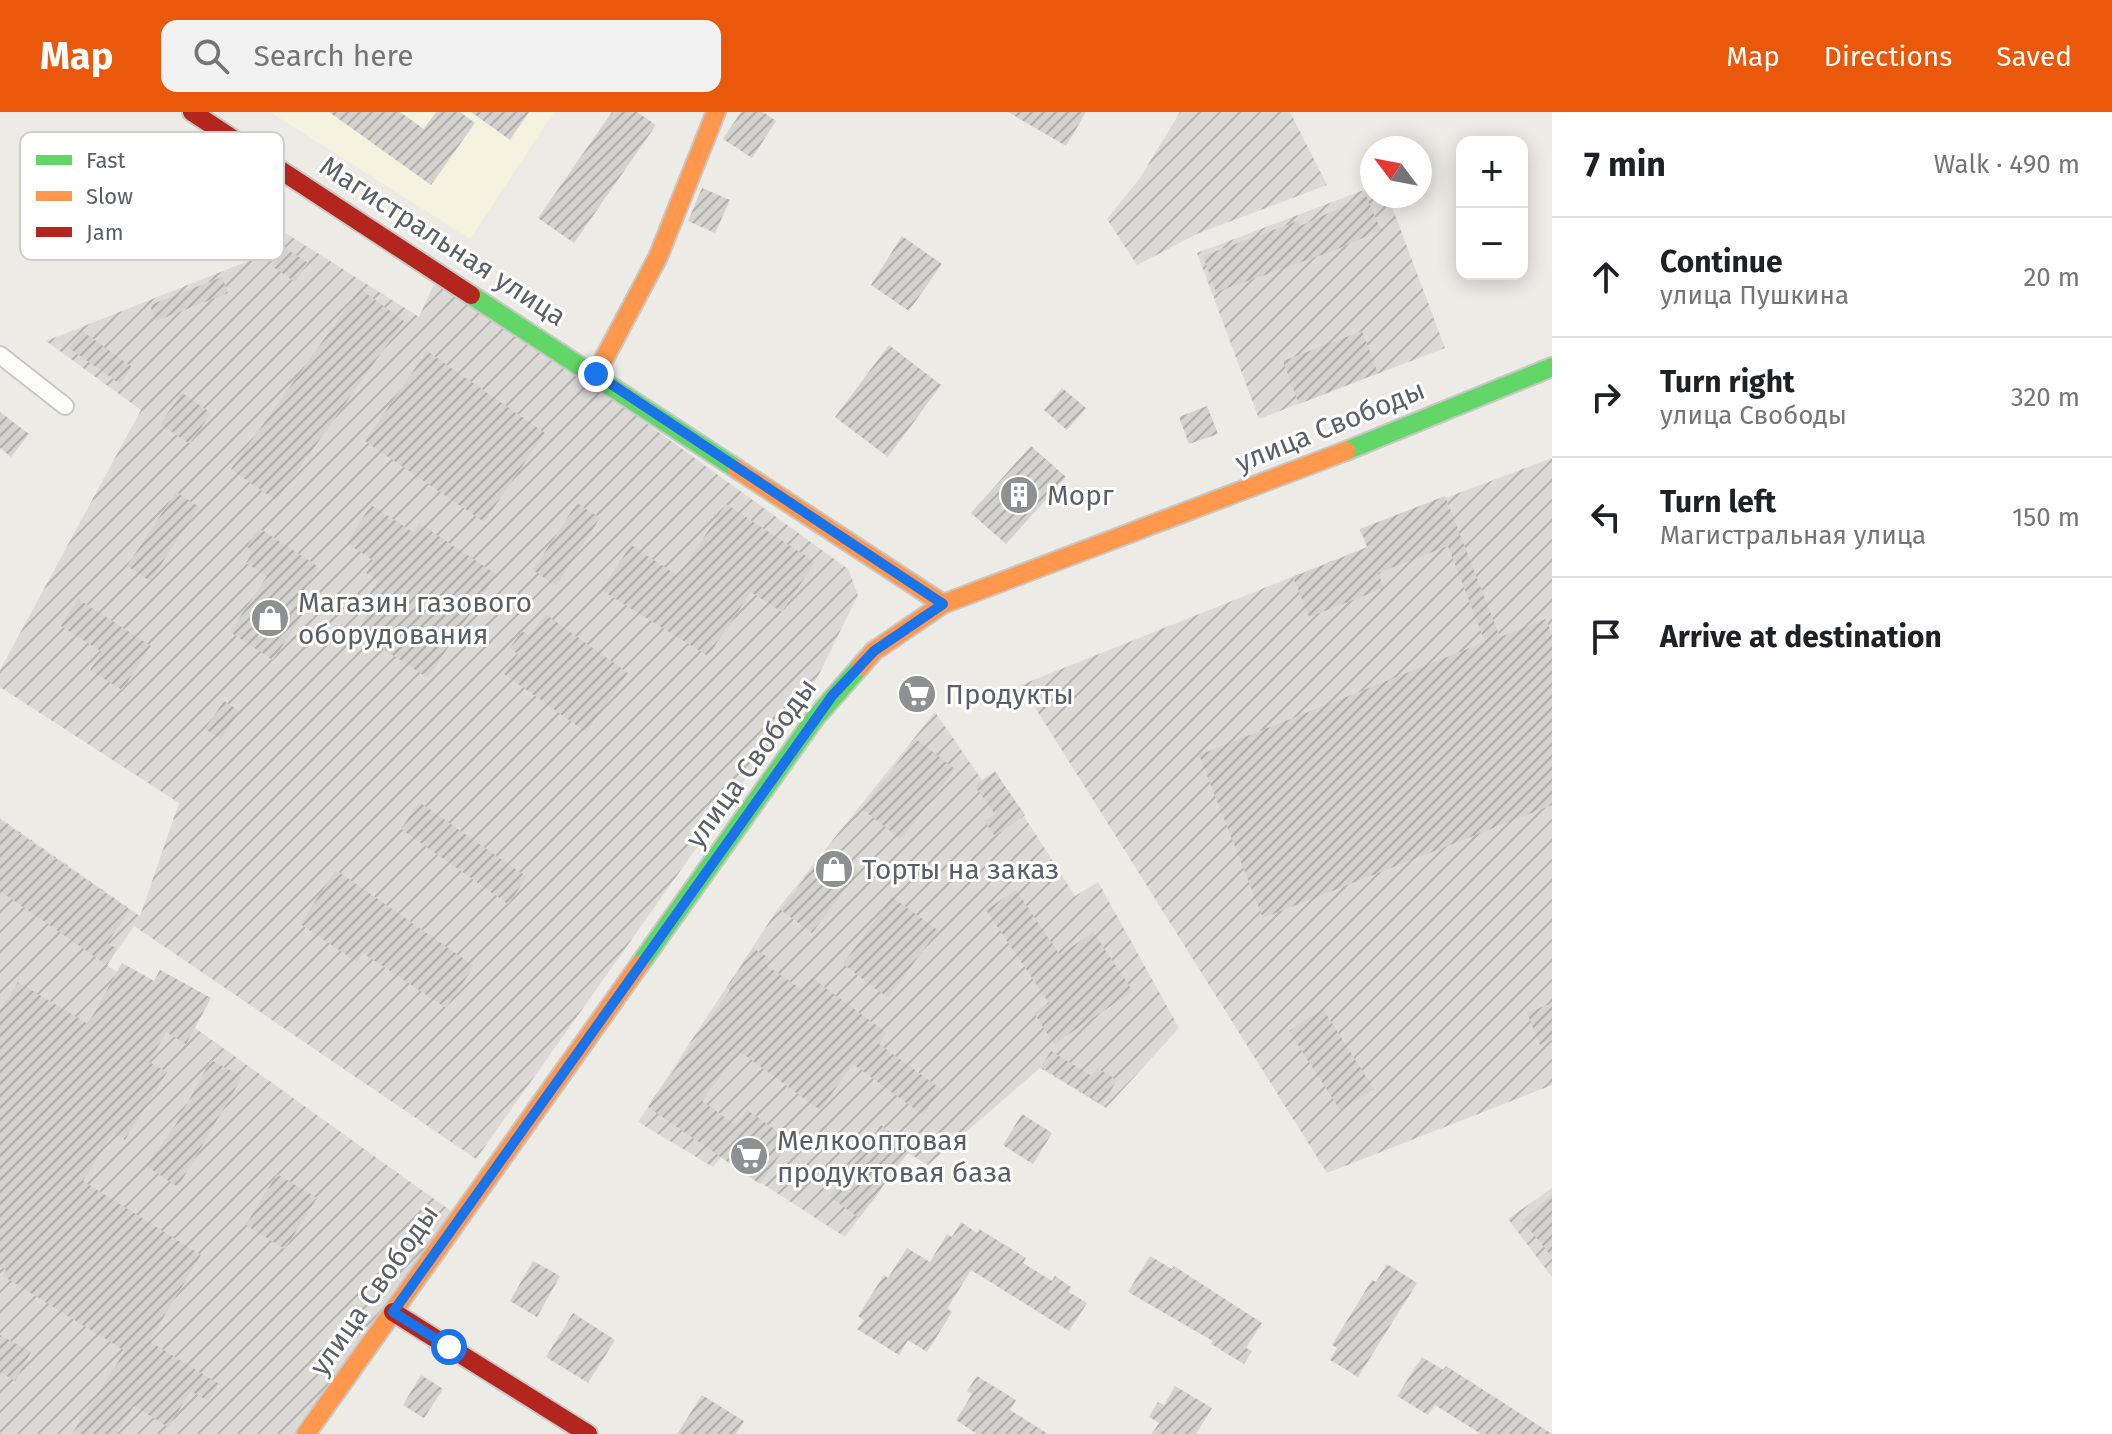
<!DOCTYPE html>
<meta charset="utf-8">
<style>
body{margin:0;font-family:"Fira Sans",sans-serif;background:#f2f2f2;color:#202124}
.controls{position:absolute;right:24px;top:24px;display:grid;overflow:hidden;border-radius:16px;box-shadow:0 4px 20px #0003}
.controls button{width:72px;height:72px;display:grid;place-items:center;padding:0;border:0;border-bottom:2px solid #e0e0e0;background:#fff;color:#202124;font:40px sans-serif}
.compass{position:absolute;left:1360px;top:24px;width:72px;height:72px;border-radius:50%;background:#fff;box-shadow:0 4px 20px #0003;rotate:302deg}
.stop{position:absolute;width:24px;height:24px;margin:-18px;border:6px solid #1a73e8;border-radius:50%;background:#fff}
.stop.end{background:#1a73e8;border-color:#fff;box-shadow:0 2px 8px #0008}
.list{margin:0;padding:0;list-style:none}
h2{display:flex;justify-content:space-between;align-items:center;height:104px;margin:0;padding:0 32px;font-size:34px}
h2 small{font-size:26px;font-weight:400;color:#757577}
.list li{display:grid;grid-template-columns:52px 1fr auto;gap:24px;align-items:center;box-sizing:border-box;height:120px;padding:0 32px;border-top:2px solid #e0e0e0}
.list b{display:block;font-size:30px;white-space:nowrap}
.list p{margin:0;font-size:26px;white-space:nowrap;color:#757577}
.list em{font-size:26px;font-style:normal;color:#757577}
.icon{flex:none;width:44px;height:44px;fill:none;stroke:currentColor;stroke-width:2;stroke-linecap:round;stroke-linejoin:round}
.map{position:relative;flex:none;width:1552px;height:1322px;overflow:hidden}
header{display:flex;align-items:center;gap:48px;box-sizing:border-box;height:112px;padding:0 40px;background:#ea580c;color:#fff}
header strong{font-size:38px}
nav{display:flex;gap:44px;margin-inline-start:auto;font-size:28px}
.search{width:560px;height:72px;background:#f2f2f2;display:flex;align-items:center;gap:20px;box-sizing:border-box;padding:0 28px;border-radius:16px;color:#757577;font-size:30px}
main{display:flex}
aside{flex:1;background:#fff}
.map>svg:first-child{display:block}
.commercial{fill:#f5f2e0}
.industrial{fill:url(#industrial-furrows)}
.building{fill:url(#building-hatch)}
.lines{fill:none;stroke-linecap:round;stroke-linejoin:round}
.street-casing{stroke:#c8c8c6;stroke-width:20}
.fast-casing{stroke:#c7c8c6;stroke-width:22}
.slow-casing{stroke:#c7c8c6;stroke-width:22}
.jam-casing{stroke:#c7c8c6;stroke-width:22}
.street{stroke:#fcfcfb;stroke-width:16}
.fast{stroke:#63d668;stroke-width:18}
.slow{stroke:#ff974d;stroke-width:18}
.jam{stroke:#b3261e;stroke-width:18}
.route{stroke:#1a73e8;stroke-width:10}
.labels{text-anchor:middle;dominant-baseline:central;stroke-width:6;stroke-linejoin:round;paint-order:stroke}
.street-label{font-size:28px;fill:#5c5f64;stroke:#fff}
.poi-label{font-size:28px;fill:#5c5f64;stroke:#fff;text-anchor:start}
.key{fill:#fff;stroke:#cecfd0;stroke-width:2}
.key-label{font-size:22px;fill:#5c5f64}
</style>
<header>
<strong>Map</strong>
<div class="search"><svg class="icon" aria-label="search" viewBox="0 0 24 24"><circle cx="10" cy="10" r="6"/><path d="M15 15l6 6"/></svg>Search here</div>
<nav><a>Map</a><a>Directions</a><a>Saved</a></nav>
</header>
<main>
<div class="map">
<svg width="1552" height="1322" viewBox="0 0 1552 1322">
<defs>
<pattern id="industrial-furrows" width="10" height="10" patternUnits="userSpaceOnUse" patternTransform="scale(2)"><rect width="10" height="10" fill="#dbdad6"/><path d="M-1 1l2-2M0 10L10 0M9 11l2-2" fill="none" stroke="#b5b4b1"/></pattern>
<pattern id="building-hatch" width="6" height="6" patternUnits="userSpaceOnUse" patternTransform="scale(2)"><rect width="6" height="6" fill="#d3d2cf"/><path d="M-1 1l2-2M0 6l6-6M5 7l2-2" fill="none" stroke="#aeaeac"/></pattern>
</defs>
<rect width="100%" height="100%" fill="#ecebe6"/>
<path class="commercial" d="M270,0h284l-84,127z"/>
<path class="industrial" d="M1180,0h110l37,73 -128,48 -62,32 -30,-46 33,-41z
M1372,75v9h16l57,152 -186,71 -62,-166z
M276,115l143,90 20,-44 409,296 10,26 -41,83 -341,481 -342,-233 -27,39 351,251 -156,218h-302v-616l140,98 39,-113 -179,-116v-17l141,-260 -95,-69 210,-83z
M1552,346v627l-225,88 -306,-488 346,-138 -7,-17z
M935,600l47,68 13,-9 80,125 23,-14 81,146 -73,80 -66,-40 -112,97 -20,-12 -63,84 -124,-80 -8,10 -75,-45 139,-212z
M1552,1076v89l-44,-58z"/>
<path class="building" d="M329,0h71l24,17 12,-17h24l15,11 -44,62z
M471,0h58l-19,28z
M612,0h25l19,13 -82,118 -36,-25z
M741,0h22l13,9 -24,37 -29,-19z
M1008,0h78l-20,34z
M702,76l28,12 -15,33 -27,-12z
M1366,84l15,34 -48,21 -117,41 -13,-36 95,-35 2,5z
M902,124l40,28 -33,47 -38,-26z
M284,135l24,16 -13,19 -23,-16z
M222,165l6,16 -72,28 -6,-16z
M360,177l44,32 -128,180 -45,-32z
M82,219l50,36 -12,17 -51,-36z
M1362,219l16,42 -79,31 -16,-43z
M889,233l52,40 -53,72 -53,-40z
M427,239l118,82 -61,89 -119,-81z
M1062,276l24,20 -19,22 -23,-20z
M182,281l29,20 -21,31 -30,-20z
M1207,294l11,28 -29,10 -10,-27z
M0,300l29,22 -18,23 -11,-9z
M1031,334l35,31 -60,67 -35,-31z
M176,380l23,15 -49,74 -23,-15z
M1445,384l55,141 46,-18 6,16v170l-289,113 -64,-163 286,-113 -37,-96 -70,27 6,15 -75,29 -16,-40 75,-30 -8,-18z
M577,391l23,15 -44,68 -23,-16z
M726,392l89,58 -33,50 -31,-20 -43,64 -107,-66 30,-45 47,31z
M371,393l42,27 6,-9 77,51 -68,104 -71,-46 18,-29 -8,-5 11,-17 -12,-8 8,-12 -27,-18z
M259,416l60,39 -20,30 11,7 -37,56 -43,-28 37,-56 -21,-13 7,-12 -6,-4z
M78,487l73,47 -29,44 -32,-20 12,-18 -41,-26z
M545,502l83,59 -42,59 -82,-58 14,-20 -8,-6 12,-17 7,5z
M916,563l20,14 -17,23 -20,-14z
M224,589l15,10 -18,28 -16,-10z
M916,627l39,30 -54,70 -39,-30z
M995,660l30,43 -30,21 -11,-15 11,-7 -20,-28z
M419,690l108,75 -19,27 -107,-75z
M0,708l130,90 -23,33 10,6 -10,16 -107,-74z
M828,735l31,24 -47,62 -31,-23z
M336,758l138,96 -28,42 -83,-55 -6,9 -57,-38z
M1016,778l44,65 33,-23 40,59 -79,53 -20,-31 15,-10 -63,-93z
M892,785l46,33 -50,68 -45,-34z
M753,836l16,10 -4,6 37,26 10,-12 75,55 -8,11 62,45 -18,26 -70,-51 -33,46 -81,-59 -37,50 34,24 11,-15 43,30 -30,44 -112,-77 82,-117 -3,-2z
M122,851l32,18 6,-11 51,28 -25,46 -20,-12 -17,30 18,10 -42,68 -12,-7 -30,48 118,74 -52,86 70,43 -11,17 -17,-10 -23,36 -34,-21 -18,28h-44l53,-83 -122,-75 3,-6 -6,-4v-255l18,-29 70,42z
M1552,891v37l-12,5 -13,-32z
M1323,897l51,80 -34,21 -51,-79z
M1051,939l41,25 5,-8 20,12 -15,25 -61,-38z
M211,948l31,17 -64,110 -32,-21 30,-42z
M1022,1002l30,19 -19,31 -30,-19z
M881,1013l30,23 -52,70 -30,-22z
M277,1062l40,24 -32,51 -39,-24z
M1552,1083v62l-30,-37z
M961,1110l16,11 2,-4 47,29 -3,5 29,18 3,-5 16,11 -2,5 18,11 -18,28 -98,-61 -24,39 5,3 -25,40 -19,-12 -9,15 -42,-26 7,-9 -6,-4 26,-41 4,3 19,-30 23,14 17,-28 5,3z
M1150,1144l22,13 2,-3 88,57 -16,25 6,3 -8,13 -33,-20 2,-3 -85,-49z
M533,1149l27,15 -23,41 -27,-16z
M1387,1152l30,19 -59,94 -28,-17 7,-12 -5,-3 40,-65 4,2z
M573,1201l42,27 -27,43 -42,-26z
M0,1223l31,17 -16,29 -15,-9z
M1422,1245l21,13 3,-4 106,68h-71l-46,-29 -7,10 -31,-19z
M421,1263l22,14 -19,29 -21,-13z
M977,1264l39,24 -6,10 38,24h-71l-21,-14 16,-26 -5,-3z
M1175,1274l37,22 -16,26h-44l7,-11 -10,-6 9,-15 6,3z
M702,1283l42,26 -8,13h-59z"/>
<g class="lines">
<defs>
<path id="street" d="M0,243l65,51"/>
<path id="fast" d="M471,183l266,174
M1346,339l206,-84
M640,852l175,-246 45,-51"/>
<path id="slow" d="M596,262l62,-117 58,-145
M737,357l206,135
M860,555l14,-16 69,-47 403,-153
M306,1322l334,-470"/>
<path id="jam" d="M192,0l279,183
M393,1200l195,122"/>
</defs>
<use href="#street" class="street-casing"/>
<use href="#fast" class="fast-casing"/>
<use href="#slow" class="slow-casing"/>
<use href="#jam" class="jam-casing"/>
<use href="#street" class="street"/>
<use href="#fast" class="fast"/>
<use href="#slow" class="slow"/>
<use href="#jam" class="jam"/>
</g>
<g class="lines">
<path class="route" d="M449,1235l-56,-35 439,-616 42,-45 69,-47 -347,-230"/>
</g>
<defs>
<symbol id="building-disc" viewBox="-11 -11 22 22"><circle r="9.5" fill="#8e9092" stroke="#fff"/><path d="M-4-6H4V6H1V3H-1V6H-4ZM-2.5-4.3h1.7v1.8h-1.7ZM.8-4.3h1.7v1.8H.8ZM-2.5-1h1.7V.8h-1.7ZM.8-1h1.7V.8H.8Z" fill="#fff"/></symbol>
<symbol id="shop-disc" viewBox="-11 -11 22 22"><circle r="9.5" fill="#8e9092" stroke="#fff"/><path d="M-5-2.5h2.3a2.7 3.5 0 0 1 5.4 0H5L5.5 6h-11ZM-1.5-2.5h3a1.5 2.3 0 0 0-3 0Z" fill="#fff"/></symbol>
<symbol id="supermarket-disc" viewBox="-11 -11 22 22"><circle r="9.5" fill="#8e9092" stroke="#fff"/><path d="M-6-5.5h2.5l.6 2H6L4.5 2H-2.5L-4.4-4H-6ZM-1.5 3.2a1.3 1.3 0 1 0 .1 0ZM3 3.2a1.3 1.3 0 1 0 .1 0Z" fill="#fff"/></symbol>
</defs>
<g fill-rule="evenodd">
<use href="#building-disc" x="997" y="361" width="44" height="44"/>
<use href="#shop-disc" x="248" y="484" width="44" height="44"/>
<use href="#supermarket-disc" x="895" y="560" width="44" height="44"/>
<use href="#shop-disc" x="812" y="735" width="44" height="44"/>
<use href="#supermarket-disc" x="727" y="1022" width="44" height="44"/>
</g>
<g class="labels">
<g class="street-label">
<text transform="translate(443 129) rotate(33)">Магистральная улица</text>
<text transform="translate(1330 314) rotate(-22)">улица Свободы</text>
<text transform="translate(751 651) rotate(-54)">улица Свободы</text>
<text transform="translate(374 1178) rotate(-55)">улица Свободы</text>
</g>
<g class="poi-label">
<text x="1047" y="383">Морг</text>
<text x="298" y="490">Магазин газового<tspan x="298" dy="32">оборудования</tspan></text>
<text x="945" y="582">Продукты</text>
<text x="862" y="757">Торты на заказ</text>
<text x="777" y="1028">Мелкооптовая<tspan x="777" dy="32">продуктовая база</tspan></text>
</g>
</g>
<rect x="20" y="20" width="264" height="128" rx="12" class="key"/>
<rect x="36" y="43" width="36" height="10" fill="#63d668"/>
<rect x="36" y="79" width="36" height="10" fill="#ff974d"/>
<rect x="36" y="115" width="36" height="10" fill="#b3261e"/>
<g class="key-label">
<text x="86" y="56">Fast</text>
<text x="86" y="92">Slow</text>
<text x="86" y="128">Jam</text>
</g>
</svg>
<div class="controls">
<button>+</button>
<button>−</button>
</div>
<svg class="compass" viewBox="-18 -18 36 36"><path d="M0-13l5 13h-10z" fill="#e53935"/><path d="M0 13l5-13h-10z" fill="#757577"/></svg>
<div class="stop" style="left:449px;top:1235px"></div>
<div class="stop end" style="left:596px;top:262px"></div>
</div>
<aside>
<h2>7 min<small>Walk · 490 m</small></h2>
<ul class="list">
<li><svg class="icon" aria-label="ahead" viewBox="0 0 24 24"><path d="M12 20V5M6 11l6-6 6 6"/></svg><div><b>Continue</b><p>улица Пушкина</p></div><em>20 m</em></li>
<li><svg class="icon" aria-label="right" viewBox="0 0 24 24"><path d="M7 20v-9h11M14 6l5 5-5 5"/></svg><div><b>Turn right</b><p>улица Свободы</p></div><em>320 m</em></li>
<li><svg class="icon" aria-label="left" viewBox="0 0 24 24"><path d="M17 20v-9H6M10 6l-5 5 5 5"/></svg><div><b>Turn left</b><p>Магистральная улица</p></div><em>150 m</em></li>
<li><svg class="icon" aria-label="arrive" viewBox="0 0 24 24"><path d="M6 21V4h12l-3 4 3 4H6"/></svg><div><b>Arrive at destination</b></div></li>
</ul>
</aside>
</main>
